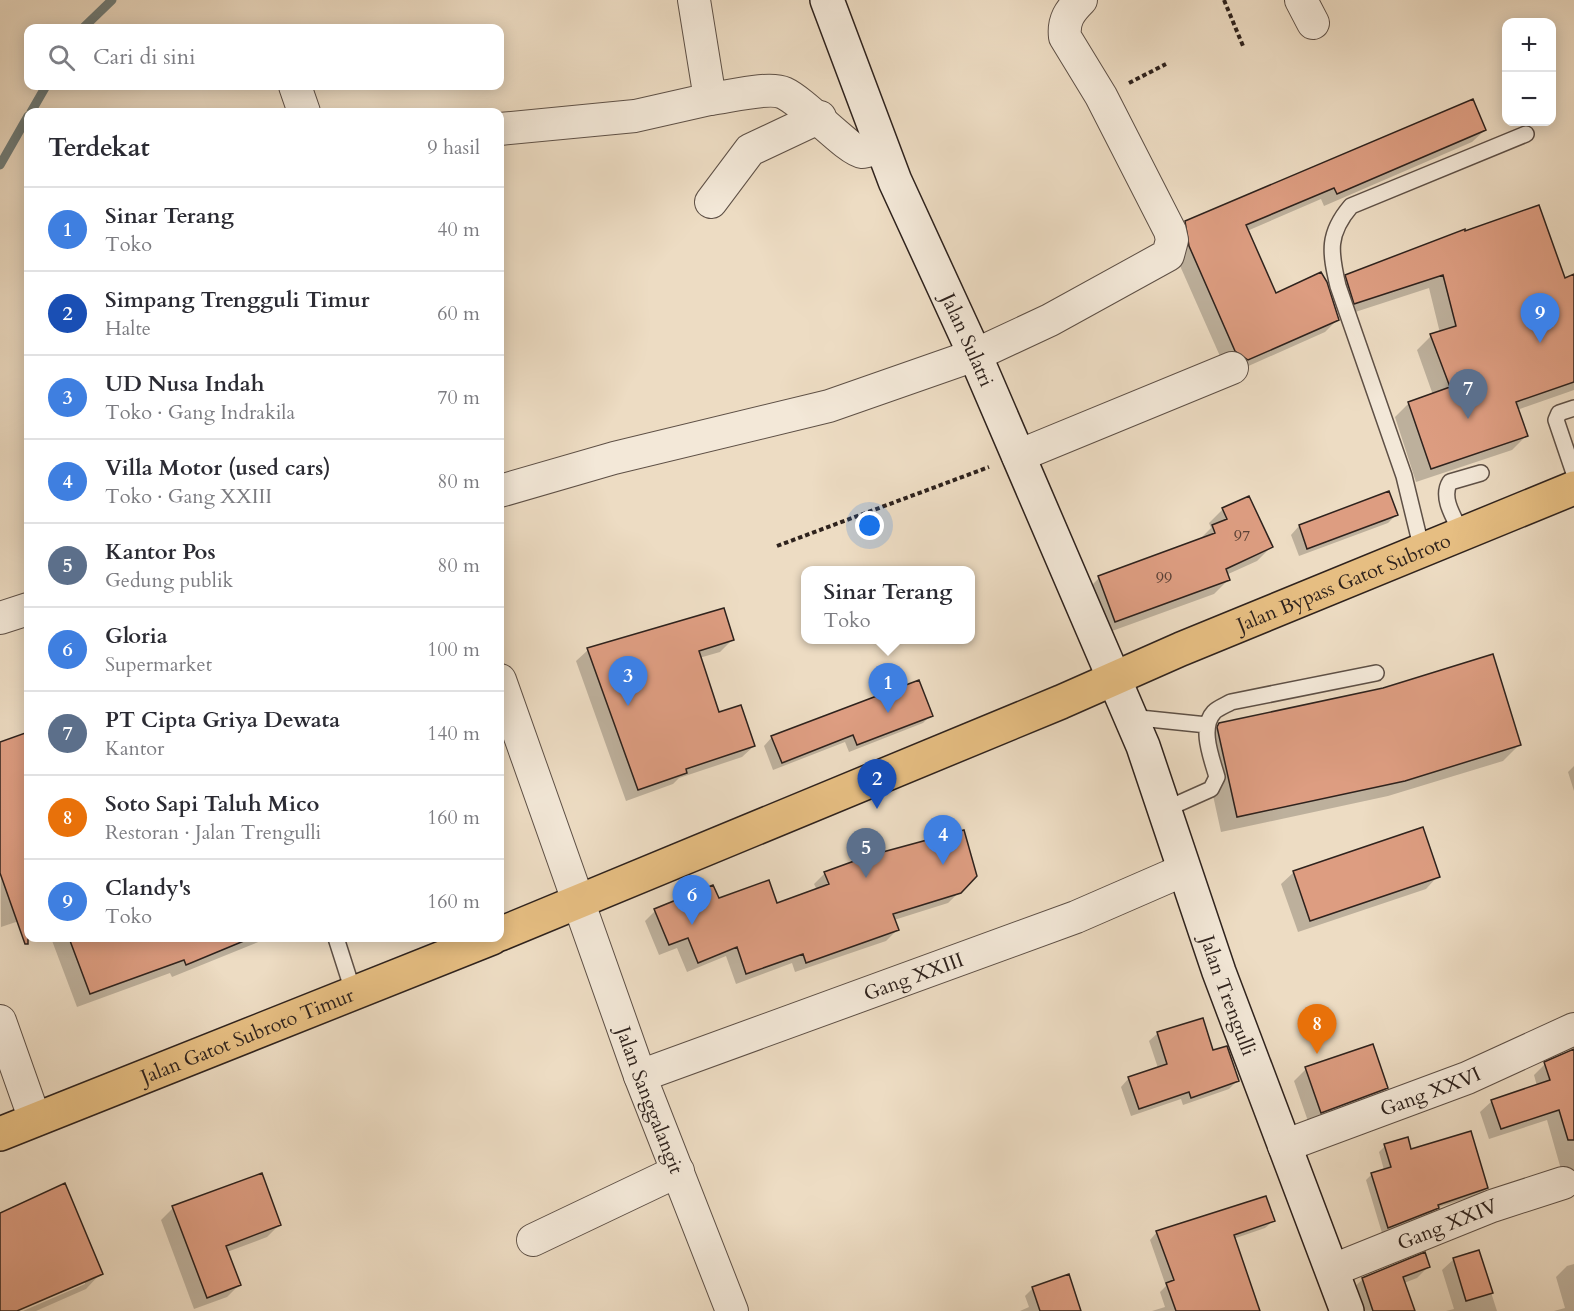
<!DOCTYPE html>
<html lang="id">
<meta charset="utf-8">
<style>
body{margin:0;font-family:Cardo,serif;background:#f7f7f7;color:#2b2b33}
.controls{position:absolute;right:18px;top:18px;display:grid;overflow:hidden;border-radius:12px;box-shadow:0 3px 15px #0003}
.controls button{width:54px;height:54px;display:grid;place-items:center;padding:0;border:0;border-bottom:2px solid #e1e1e2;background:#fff;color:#2b2b33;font:30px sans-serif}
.you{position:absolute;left:870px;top:526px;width:21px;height:21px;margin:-15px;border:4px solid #fff;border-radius:50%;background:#1a73e8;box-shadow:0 0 0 9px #1a73e833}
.badge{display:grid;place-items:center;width:39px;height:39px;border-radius:50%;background:#d93025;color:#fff;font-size:20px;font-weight:700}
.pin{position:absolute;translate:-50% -50px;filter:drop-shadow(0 2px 3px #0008)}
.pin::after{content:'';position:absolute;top:32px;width:21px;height:18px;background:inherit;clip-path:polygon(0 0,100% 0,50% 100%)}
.popup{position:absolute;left:801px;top:566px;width:174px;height:78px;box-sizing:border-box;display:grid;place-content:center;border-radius:12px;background:#fff;filter:drop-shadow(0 2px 4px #0005);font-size:20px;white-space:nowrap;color:#7c7c81}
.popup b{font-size:22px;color:#2b2b33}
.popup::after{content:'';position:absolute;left:50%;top:100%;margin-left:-12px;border:12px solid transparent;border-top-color:#fff}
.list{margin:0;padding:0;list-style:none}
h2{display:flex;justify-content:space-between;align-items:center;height:78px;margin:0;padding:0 24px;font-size:26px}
h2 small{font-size:20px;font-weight:400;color:#7c7c81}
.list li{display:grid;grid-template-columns:39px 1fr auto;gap:18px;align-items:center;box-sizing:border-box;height:84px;padding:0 24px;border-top:2px solid #e1e1e2}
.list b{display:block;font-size:22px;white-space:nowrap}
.list p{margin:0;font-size:20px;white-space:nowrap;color:#7c7c81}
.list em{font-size:20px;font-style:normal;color:#7c7c81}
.icon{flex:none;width:33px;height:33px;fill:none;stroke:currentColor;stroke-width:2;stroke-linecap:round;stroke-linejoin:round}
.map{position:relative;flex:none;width:1574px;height:1311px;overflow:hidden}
.search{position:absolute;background:#fff;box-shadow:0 3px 15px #0003;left:24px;top:24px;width:480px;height:66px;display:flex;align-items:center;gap:15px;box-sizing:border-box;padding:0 21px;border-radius:12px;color:#7c7c81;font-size:22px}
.panel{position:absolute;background:#fff;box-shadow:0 3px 15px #0003;left:24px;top:108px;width:480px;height:834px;border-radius:12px}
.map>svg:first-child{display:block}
.shadow{fill:#0003}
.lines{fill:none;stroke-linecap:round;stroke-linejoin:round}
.stream{stroke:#6f7d7b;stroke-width:9}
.building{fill:#dd9d81;stroke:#2e221d;stroke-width:1.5}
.lane-casing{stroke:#5e5046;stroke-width:18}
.street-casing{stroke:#5e5046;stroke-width:34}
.secondary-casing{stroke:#2e221d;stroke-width:36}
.highway-casing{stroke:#2e221d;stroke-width:36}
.path{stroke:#2e221d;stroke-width:4;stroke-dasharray:4.5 3;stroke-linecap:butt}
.lane{stroke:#f3e8d8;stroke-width:15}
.street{stroke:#f3e8d8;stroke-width:32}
.secondary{stroke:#f3e8d8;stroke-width:33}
.highway{stroke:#e6be82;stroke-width:33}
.labels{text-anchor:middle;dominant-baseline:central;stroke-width:5;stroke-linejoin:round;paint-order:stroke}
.number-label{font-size:16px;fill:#5a4136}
.street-label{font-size:20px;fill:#2e221d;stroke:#f3e8d8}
</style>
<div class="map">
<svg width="1574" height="1311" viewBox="0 0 1574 1311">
<rect width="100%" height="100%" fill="#eddcc3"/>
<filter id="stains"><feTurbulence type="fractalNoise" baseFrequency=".00333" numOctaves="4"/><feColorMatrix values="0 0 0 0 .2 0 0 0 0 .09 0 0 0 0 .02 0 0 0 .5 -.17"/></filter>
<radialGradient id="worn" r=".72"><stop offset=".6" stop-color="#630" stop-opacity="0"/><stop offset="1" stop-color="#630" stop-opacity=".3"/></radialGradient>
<path class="shadow" d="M1485,130l-13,12 -148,64 -3,-7 -74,32 28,64 63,24 -13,13 -90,40 -12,-9 -46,-104 -3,-24 12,-13z
M1464,231l100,49 10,-4v114l-57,20 9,26 -14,14 -96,32 -21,-65 14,-14 24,-8 -16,-45 14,-14 9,-3 -11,-45 -89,29 -8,-26 14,-15z
M1388,493l8,22 -8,8 -89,33 -8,-21 8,-9z
M1223,509l48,38 -14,14 -31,14 2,5 -14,14 -113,41 -16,-43 14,-14 99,-37 13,-13 -2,-5z
M732,640l-12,12 -21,6 19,56 36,32 -12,11 -63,21 -6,6 -47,17 -50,-140 12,-11z
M931,715l-8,8 -74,29 -4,-10 -72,28 -9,-24 8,-9z
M1219,724l300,21 -16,16 -115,35 -167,36 -19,-87z
M28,733v185l-27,9 -1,-183z
M1574,766v25l-6,-19z
M1294,872l144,4 -12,13 -128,43 -17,-48z
M825,873l151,3 -28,27 -54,17 3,10 -11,11 -91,31 -3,-9 -56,21 -10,-28 -39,16 -10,-24 -18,7 -14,-34 10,-10 63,-11 58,4 41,-14 -3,-6z
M51,938h217l-96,39 -2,-4 -93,34z
M1158,1033l54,19 25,29 -8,8 -46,16 -2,-6 -50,17 -10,-29 8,-9 29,-10 -9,-27z
M1574,1050v127l-10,3 -17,-60 -58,19 -9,-27 12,-11 45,-15 -3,-11 11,-11z
M1306,1069l81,19 -13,12 -65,24 -15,-43z
M1385,1146l25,5 77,37 -7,6 -44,14 -5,6 -49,19 -16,-53 6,-6 12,-4 -5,-18z
M173,1208l107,16 -13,13 -40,15 12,33 -12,12 -33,12 -33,-89z
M0,1214l101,59 -15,16 -50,22h-13l62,-27v-4l-69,31h-16z
M1273,1221l-8,7 -32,11 25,72h-106l13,-4 -5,-15 6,-6 -16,-46 7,-8z
M1478,1252l19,59h-51l8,-2 -12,-39 12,-11z
M1574,1264v47h-20l11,-3 -9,-31 11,-11z
M1428,1267l-11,11 -13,5 9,28h-55l-7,-21 12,-11z
M1033,1288l47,23h-60l9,-4 -4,-11z"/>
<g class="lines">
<path class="stream" d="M83,28l29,-28
M31,112l15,-26
M0,165l28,-49"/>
</g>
<path class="building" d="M1473,99l13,31 -149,64 -3,-6 -88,37 30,68 45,-21 6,10 12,38 -91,40 -13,-9 -46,-105 -4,-25z
M1539,205l26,73 9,-4v108l-58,20 12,34 -97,33 -23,-67 42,-15 -20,-53 26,-8 -13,-51 -89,29 -9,-29 120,-46v2z
M1389,491l9,24 -91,34 -8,-24z
M1249,496l24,51 -47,22 4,11 -115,42 -17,-46 117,-43 -3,-8 15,-6 -5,-11z
M724,608l10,32 -35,11 20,61 22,-7 14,41 -69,23 1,4 -49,17 -51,-142z
M1493,654l28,91 -116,36 -168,36 -20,-90 2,-4 164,-35z
M919,680l14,36 -76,29 -4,-10 -71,28 -11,-27z
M28,732v212h-3l-25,-71v-131z
M1423,827l17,50 -130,44 -17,-50z
M964,830l13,46 -16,17 -68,21 6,16 -93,33 -3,-9 -57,20 -9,-27 -39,16 -10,-25 -19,7 -15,-36 59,-24 6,13 50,-18 8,23 52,-19 -5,-12 44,-16z
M69,938h182l-65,27 -2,-5 -94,34z
M1203,1018l10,32 14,-4 12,35 -48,17 -2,-6 -50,17 -11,-32 39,-13 -10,-32z
M1373,1044l15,44 -67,25 -16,-46z
M1574,1049v91h-6l-9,-30 -58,19 -10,-29 59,-20 -6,-18z
M1471,1131l17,57 -50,17 1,3 -51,20 -17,-55 20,-6 -7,-23 24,-7 3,12z
M262,1173l19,52 -55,21 15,39 -34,13 -35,-92z
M65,1183l38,91 -86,37h-17v-98z
M1266,1196l9,25 -41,14 26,76h-84l-10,-28 8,-3 -18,-49z
M1479,1250l14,43 -27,8 -13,-43z
M1425,1252l5,15 -27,10 12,34h-42l-11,-33z
M1069,1274l12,37h-41l-8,-24z"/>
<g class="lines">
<defs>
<path id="lane" d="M1574,408l-15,5 -3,7 18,53
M1462,534c-7,-15 -22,-36 -12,-52l31,-9
M1422,550l-18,-74 -66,-190c-8,-34 -11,-52 13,-80l175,-72
M1130,717l77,8
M1164,810l47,-21 6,-12c-5,-18 -18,-49 -3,-65 4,-4 12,-7 17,-10l145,-29
M336,938l17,53"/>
<g id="street">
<path d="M1301,0l12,23"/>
<path d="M295,86l9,26"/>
<path d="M710,99c18,-2 59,-13 74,-6 20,9 65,58 78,59 5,0 13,-4 18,-5"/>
<path d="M500,129l135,-13 75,-17 -16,-99"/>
<path d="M711,202l39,-52 70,-33"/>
<path d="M1018,456l214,-88"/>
<path d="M500,491l114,-33 215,-52 146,-51 75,-35 118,-65 4,-15 -2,-9 -69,-135 -36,-59c-2,-17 5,-26 16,-37"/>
<path d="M0,618l28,-9"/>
<path id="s1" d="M500,680l140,396 92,235"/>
<path d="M0,1021l35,99"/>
<path id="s2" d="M640,1076l436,-159 108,-47"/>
<path id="s3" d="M1284,1146l183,-68 107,-49"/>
<path d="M533,1240l145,-69"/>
<path id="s4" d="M1333,1270l159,-64 71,-23"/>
</g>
<g id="secondary">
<path id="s5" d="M827,0l68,181 80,174 168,391 76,226 128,339"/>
</g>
<g id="highway">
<path id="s6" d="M500,934l561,-232 120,-53 393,-161"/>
<path id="s7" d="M0,1134l492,-196"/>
</g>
</defs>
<use href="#lane" class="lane-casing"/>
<use href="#street" class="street-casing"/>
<use href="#secondary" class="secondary-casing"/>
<use href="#highway" class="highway-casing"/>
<path class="path" d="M1224,0l19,46
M1129,83l37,-19
M777,546l212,-79"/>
<use href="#lane" class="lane"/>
<use href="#street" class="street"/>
<use href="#secondary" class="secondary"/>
<use href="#highway" class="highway"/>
</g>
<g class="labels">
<g class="number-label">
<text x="1242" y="536">97</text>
<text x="1164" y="578">99</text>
</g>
<g class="street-label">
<text stroke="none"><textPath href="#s5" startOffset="368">Jalan Sulatri</textPath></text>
<text stroke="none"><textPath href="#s6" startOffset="914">Jalan Bypass Gatot Subroto</textPath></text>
<text stroke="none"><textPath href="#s2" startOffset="291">Gang XXIII</textPath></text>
<text stroke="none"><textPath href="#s5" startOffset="1074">Jalan Trengulli</textPath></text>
<text stroke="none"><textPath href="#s7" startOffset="266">Jalan Gatot Subroto Timur</textPath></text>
<text stroke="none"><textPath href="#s3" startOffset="156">Gang XXVI</textPath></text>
<text stroke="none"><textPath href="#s1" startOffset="446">Jalan Sanggalangit</textPath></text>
<text stroke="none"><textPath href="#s4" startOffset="123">Gang XXIV</textPath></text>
</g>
</g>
<rect width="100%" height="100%" filter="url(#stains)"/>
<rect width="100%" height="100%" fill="url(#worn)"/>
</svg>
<div class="controls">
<button>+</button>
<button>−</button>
</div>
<div class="you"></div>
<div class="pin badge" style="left:888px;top:713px;background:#3f7fe0">1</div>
<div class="popup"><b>Sinar Terang</b>Toko</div>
<div class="pin badge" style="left:877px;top:809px;background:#1a4fb4">2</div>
<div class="pin badge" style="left:628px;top:706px;background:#3f7fe0">3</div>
<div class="pin badge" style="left:943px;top:865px;background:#3f7fe0">4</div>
<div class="pin badge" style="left:866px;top:878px;background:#5c6f8a">5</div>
<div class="pin badge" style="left:692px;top:925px;background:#3f7fe0">6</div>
<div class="pin badge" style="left:1468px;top:419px;background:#5c6f8a">7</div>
<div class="pin badge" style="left:1317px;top:1054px;background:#e8710a">8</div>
<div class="pin badge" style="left:1540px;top:343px;background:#3f7fe0">9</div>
<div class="search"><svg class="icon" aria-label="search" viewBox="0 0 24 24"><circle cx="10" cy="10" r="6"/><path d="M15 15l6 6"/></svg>Cari di sini</div>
<section class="panel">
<h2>Terdekat<small>9 hasil</small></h2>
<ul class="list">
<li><span class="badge" style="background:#3f7fe0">1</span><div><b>Sinar Terang</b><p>Toko</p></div><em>40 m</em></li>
<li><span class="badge" style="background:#1a4fb4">2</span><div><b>Simpang Trengguli Timur</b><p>Halte</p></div><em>60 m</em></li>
<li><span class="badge" style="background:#3f7fe0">3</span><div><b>UD Nusa Indah</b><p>Toko · Gang Indrakila</p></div><em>70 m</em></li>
<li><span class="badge" style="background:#3f7fe0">4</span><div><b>Villa Motor (used cars)</b><p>Toko · Gang XXIII</p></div><em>80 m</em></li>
<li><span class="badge" style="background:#5c6f8a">5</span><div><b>Kantor Pos</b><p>Gedung publik</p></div><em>80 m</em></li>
<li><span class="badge" style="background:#3f7fe0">6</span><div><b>Gloria</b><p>Supermarket</p></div><em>100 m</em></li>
<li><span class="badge" style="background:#5c6f8a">7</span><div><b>PT Cipta Griya Dewata</b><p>Kantor</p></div><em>140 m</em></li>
<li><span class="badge" style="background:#e8710a">8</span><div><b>Soto Sapi Taluh Mico</b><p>Restoran · Jalan Trengulli</p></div><em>160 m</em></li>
<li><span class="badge" style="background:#3f7fe0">9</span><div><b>Clandy's</b><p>Toko</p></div><em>160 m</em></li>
</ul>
</section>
</div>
